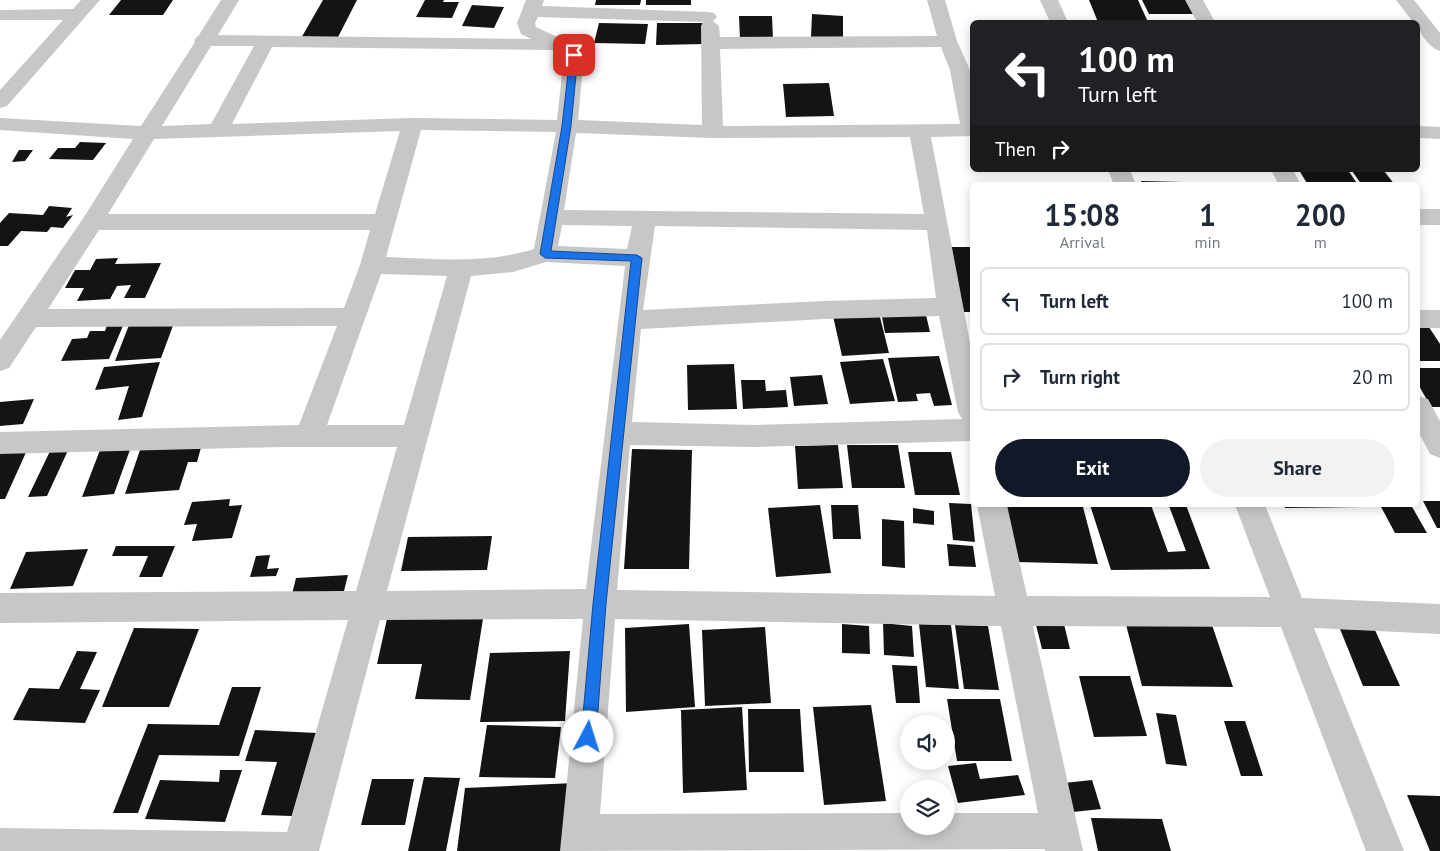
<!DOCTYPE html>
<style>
:root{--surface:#fff;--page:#f2f2f3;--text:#1f2937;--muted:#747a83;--line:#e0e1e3;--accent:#111827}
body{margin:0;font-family:"PT Sans",sans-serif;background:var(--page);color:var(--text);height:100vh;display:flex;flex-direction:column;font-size:19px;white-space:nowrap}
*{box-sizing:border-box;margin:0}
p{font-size:16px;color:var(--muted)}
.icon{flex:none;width:28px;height:28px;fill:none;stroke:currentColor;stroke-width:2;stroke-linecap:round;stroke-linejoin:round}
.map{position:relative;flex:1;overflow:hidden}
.drawer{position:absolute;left:970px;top:182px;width:450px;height:325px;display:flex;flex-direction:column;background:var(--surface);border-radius:8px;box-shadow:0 2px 12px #0003}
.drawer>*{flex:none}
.banner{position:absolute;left:970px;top:20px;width:450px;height:152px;border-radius:8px;box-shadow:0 2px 12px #0003;background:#202124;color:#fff;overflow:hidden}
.fabs{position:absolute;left:900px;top:715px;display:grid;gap:10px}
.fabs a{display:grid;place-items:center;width:55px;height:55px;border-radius:50%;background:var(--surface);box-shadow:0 2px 12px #0003;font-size:25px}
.pin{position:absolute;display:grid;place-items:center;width:42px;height:42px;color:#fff;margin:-21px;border-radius:10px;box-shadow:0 2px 8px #0006}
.me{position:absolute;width:55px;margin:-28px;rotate:5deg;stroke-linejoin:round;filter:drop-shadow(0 0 4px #0008)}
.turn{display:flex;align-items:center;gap:18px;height:105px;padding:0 25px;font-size:22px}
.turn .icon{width:65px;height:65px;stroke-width:2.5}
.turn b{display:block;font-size:35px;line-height:42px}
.then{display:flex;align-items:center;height:48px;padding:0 25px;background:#0003;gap:10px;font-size:19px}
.eta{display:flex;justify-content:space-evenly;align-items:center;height:85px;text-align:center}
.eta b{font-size:30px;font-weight:800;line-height:35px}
.button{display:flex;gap:10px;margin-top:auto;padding:10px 25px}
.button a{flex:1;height:58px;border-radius:30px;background:var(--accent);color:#fff;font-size:20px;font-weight:800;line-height:58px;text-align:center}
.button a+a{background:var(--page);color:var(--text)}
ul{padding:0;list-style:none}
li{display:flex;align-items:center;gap:15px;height:68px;margin:0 10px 8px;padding:0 15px;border:2px solid var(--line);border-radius:8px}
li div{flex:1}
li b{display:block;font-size:19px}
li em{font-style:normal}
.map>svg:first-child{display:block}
.building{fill:#141414}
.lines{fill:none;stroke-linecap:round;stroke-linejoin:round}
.street{fill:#c7c7c7;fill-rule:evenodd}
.route{fill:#1a73e8;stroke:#114b97}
</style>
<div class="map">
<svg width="1440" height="851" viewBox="0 0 1440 851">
<rect width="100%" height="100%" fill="#fff"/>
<g class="building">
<polygon points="121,0 173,0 163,15 109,15"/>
<polygon points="323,0 357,0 336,41 300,40"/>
<polygon points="425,0 444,0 443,2 459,2 452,18 416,17"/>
<polygon points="596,0 641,0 640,5 595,5"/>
<rect x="646" y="0" width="45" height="5"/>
<polygon points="1089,0 1138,0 1148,22 1098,22"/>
<polygon points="1142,0 1190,0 1198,14 1149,14"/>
<polygon points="472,5 504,7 494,28 462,26"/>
<polygon points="812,14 843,16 843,38 811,37"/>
<polygon points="739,16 772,16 773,40 740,40"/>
<polygon points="599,23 648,24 645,44 594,43"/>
<polygon points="657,23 705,23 706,44 656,45"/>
<polygon points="829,83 834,116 786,117 783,84"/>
<polygon points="80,142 106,143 93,160 49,159 58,148 75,148"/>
<polygon points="19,150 33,150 25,161 12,162"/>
<polygon points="1299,170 1348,170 1358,185 1308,185"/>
<polygon points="1352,171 1384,171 1395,185 1362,185"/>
<polygon points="1141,181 1182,182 1184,185 1143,185"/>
<polygon points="49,206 72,208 66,217 73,215 63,228 51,227 47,232 21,231 8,246 0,246 0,223 9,213 43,215"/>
<polygon points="948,247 972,247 972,312 962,312"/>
<polygon points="118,258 115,264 161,263 145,298 124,298 131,285 117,286 110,299 77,301 84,288 65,288 75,270 90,270 96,259"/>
<polygon points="879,313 889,353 842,356 833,316"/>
<polygon points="926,315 930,332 885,333 882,317"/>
<polygon points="125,321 109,359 61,361 72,339 87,338 90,331 105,331 108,322"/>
<polygon points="1418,321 1425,321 1440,344 1440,361 1418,361"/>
<polygon points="174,323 161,358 115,361 129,325"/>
<polygon points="939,356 952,405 934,406 930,393 916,394 918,401 898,402 888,358"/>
<polygon points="883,359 895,401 850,404 840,362"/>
<polygon points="160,362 142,417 118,420 129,386 95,390 104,367"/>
<polygon points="734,364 737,409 688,410 687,365"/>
<polygon points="1418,368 1440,368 1440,407 1431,407 1418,384"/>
<polygon points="822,375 828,404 794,406 790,377"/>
<polygon points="741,380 765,380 766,391 786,390 788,407 743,409"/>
<polygon points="34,399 23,424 0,426 0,402"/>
<polygon points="202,444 197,462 188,462 179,490 125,494 140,450"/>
<polygon points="838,445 843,488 798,489 795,446"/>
<polygon points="847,445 898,445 905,488 852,488"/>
<polygon points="70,446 47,496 28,497 52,447"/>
<polygon points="131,447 114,494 82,497 100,450"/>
<polygon points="28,448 5,499 0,499 0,450"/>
<polygon points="632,449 692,450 689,569 624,569"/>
<polygon points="908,452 951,452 960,495 915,495"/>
<polygon points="230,499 229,506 242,505 232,538 192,541 197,524 184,525 192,502"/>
<polygon points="1423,501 1440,501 1440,528 1437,528"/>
<polygon points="949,503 971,504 975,542 953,540"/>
<polygon points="820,505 831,573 776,577 768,508"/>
<polygon points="831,505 858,505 861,539 833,539"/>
<polygon points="1001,505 1083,507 1098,564 1012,562"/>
<polygon points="1090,505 1151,505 1168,552 1186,551 1169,506 1186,505 1210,569 1111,570"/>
<polygon points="1284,505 1362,505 1362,507 1285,508"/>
<polygon points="1380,505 1411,505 1427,533 1395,533"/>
<polygon points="913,508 934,511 934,525 913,523"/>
<polygon points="882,519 904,521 905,568 882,566"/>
<polygon points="492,536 487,570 401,571 408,537"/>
<polygon points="947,544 973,546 976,567 949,566"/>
<polygon points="116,546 175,546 162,577 139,577 148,556 112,556"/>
<polygon points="88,549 73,586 10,589 26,552"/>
<polygon points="270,555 267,569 279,568 276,576 250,577 256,556"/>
<polygon points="348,575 344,591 292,594 296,578"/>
<polygon points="1124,617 1210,619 1233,687 1142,686"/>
<polygon points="387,619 483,619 470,700 415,699 422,664 377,664"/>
<polygon points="883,623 912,626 914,657 884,655"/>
<polygon points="689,624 695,707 626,712 625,628"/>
<polygon points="842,624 869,626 870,654 842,653"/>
<polygon points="919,624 951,625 959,689 926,687"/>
<polygon points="1064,624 1070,649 1042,649 1036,625"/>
<polygon points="955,625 988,626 999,690 964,689"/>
<polygon points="765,627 771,703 705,706 702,630"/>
<polygon points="134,628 199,629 169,707 102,707"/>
<polygon points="1340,629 1375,630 1400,686 1363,686"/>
<polygon points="77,651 97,652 80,689 100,690 85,723 13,720 29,688 59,689"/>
<polygon points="570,651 565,721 480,722 490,653"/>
<polygon points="892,665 917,666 920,703 896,703"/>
<polygon points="1079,676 1130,676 1147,736 1094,737"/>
<polygon points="232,687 261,687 239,756 159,755 138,813 113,813 148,724 219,725"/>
<polygon points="947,699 1000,699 1012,761 957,761"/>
<polygon points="871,705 886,801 824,805 813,707"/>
<polygon points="742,707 747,790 683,793 681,710"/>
<polygon points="748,709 800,709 804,772 749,772"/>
<polygon points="1156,713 1176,715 1187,766 1166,764"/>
<polygon points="1224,721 1245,721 1263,776 1241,776"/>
<polygon points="487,725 561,727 555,778 479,777"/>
<polygon points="255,730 317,733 292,816 261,815 277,762 245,761"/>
<polygon points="976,763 980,779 1018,775 1025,795 958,803 948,766"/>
<polygon points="220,770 242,770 225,822 145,819 160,780 219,782"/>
<polygon points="424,777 460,778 446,851 408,851"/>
<polygon points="372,779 414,779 405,825 361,825"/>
<polygon points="1092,780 1101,809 1073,812 1064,783"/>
<polygon points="574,783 570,851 457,851 465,788"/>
<polygon points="1407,795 1440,796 1440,851 1430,851"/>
<polygon points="1091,818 1162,819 1171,851 1098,851"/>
</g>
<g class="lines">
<g class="street">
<polygon points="81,0 100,0 7,106 0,108 0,90 63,20 0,20 0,10 73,9"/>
<path d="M221 0H239L218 35 531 39 521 34 517 23 526 0H544L542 6 708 12 714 13 717 17 713 21 719 26 720 37 937 36 927 0H945L957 41 970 70 972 84V136L931 137 972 353V441L755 447 630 445 617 590 995 596 977 505H1007L1027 596 1270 597 1235 505H1265L1302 598 1440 604V634L1314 628 1404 851H1366L1281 627 1033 626 1083 851H1045V849L560 851 583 619 380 620 319 851H0V828L287 832 348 620 0 623V593L356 591 397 447H280L0 454V432L299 425 337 326 36 327 9 368 0 371V340L84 217 133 139 0 130V118L141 126 195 42 194 40 199 35ZM538 17 703 22 701 26 702 125 578 120 584 55 572 44 536 27 535 23ZM211 46H254L211 124 162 126ZM272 47 554 50 564 56 557 120 412 118 232 124ZM941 47 950 70 960 124 723 126 720 49ZM421 130 556 132 534 249C486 264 435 259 386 257ZM400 131 375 214H108L154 139ZM576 133 713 138 910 137 924 214 564 210ZM562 225 632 226 627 249 558 246ZM655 226 927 230 936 298 824 301 643 310ZM99 230H370L360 265 344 308 48 309ZM546 262 625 266 586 589 387 591 471 276 513 272ZM381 274 447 276 404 425H327ZM939 316 958 412 962 419 755 425 632 422 641 329 824 319ZM615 619 1001 626 1038 813H946V826H909V813L600 814Z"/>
<polygon points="1040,0 1058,0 1068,22 1050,22"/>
<polygon points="1185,0 1203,0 1215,22 1197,22"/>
<path d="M1396 0H1414L1440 33V51C1430 48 1418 33 1418 22H1413Z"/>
<polygon points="1418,126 1440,127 1440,139 1418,138"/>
<polygon points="1108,170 1130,170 1136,185 1114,185"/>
<polygon points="1271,170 1293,170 1301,185 1279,185"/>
<rect x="1418" y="209" width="22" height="16"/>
<rect x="1418" y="310" width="22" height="18"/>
<polygon points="1418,396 1428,399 1440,421 1440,458 1430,454 1418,431"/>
</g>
</g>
<polygon class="route" points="574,53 578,55 571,126 551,251 637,255 642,258 606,604 596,737 594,742 588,745 583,742 581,737 593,604 631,261 545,258 540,254 562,126 570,55"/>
</svg>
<div class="fabs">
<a><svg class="icon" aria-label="sound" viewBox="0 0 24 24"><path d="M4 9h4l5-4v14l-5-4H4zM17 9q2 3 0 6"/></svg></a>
<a><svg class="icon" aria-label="layers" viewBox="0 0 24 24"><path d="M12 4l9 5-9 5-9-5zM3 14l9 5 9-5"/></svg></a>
</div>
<div class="pin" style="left:574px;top:55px;background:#d93025"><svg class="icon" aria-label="arrive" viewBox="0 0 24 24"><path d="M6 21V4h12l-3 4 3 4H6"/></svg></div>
<svg class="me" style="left:588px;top:737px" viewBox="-20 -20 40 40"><circle r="19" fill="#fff"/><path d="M0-13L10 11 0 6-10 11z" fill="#1a73e8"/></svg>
<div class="banner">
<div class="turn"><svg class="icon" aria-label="left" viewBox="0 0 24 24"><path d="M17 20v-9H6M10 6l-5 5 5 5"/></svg><div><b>100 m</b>Turn left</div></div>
<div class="then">Then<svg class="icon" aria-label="right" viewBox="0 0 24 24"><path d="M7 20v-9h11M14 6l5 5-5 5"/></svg></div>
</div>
<section class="drawer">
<div class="eta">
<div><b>15:08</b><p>Arrival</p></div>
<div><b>1</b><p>min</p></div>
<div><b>200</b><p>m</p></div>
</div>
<ul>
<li><svg class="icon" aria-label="left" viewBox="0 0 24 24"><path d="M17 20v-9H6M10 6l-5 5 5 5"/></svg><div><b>Turn left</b></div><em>100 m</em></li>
<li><svg class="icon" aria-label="right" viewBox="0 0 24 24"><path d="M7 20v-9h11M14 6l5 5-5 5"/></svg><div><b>Turn right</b></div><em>20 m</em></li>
</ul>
<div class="button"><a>Exit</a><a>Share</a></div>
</section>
</div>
